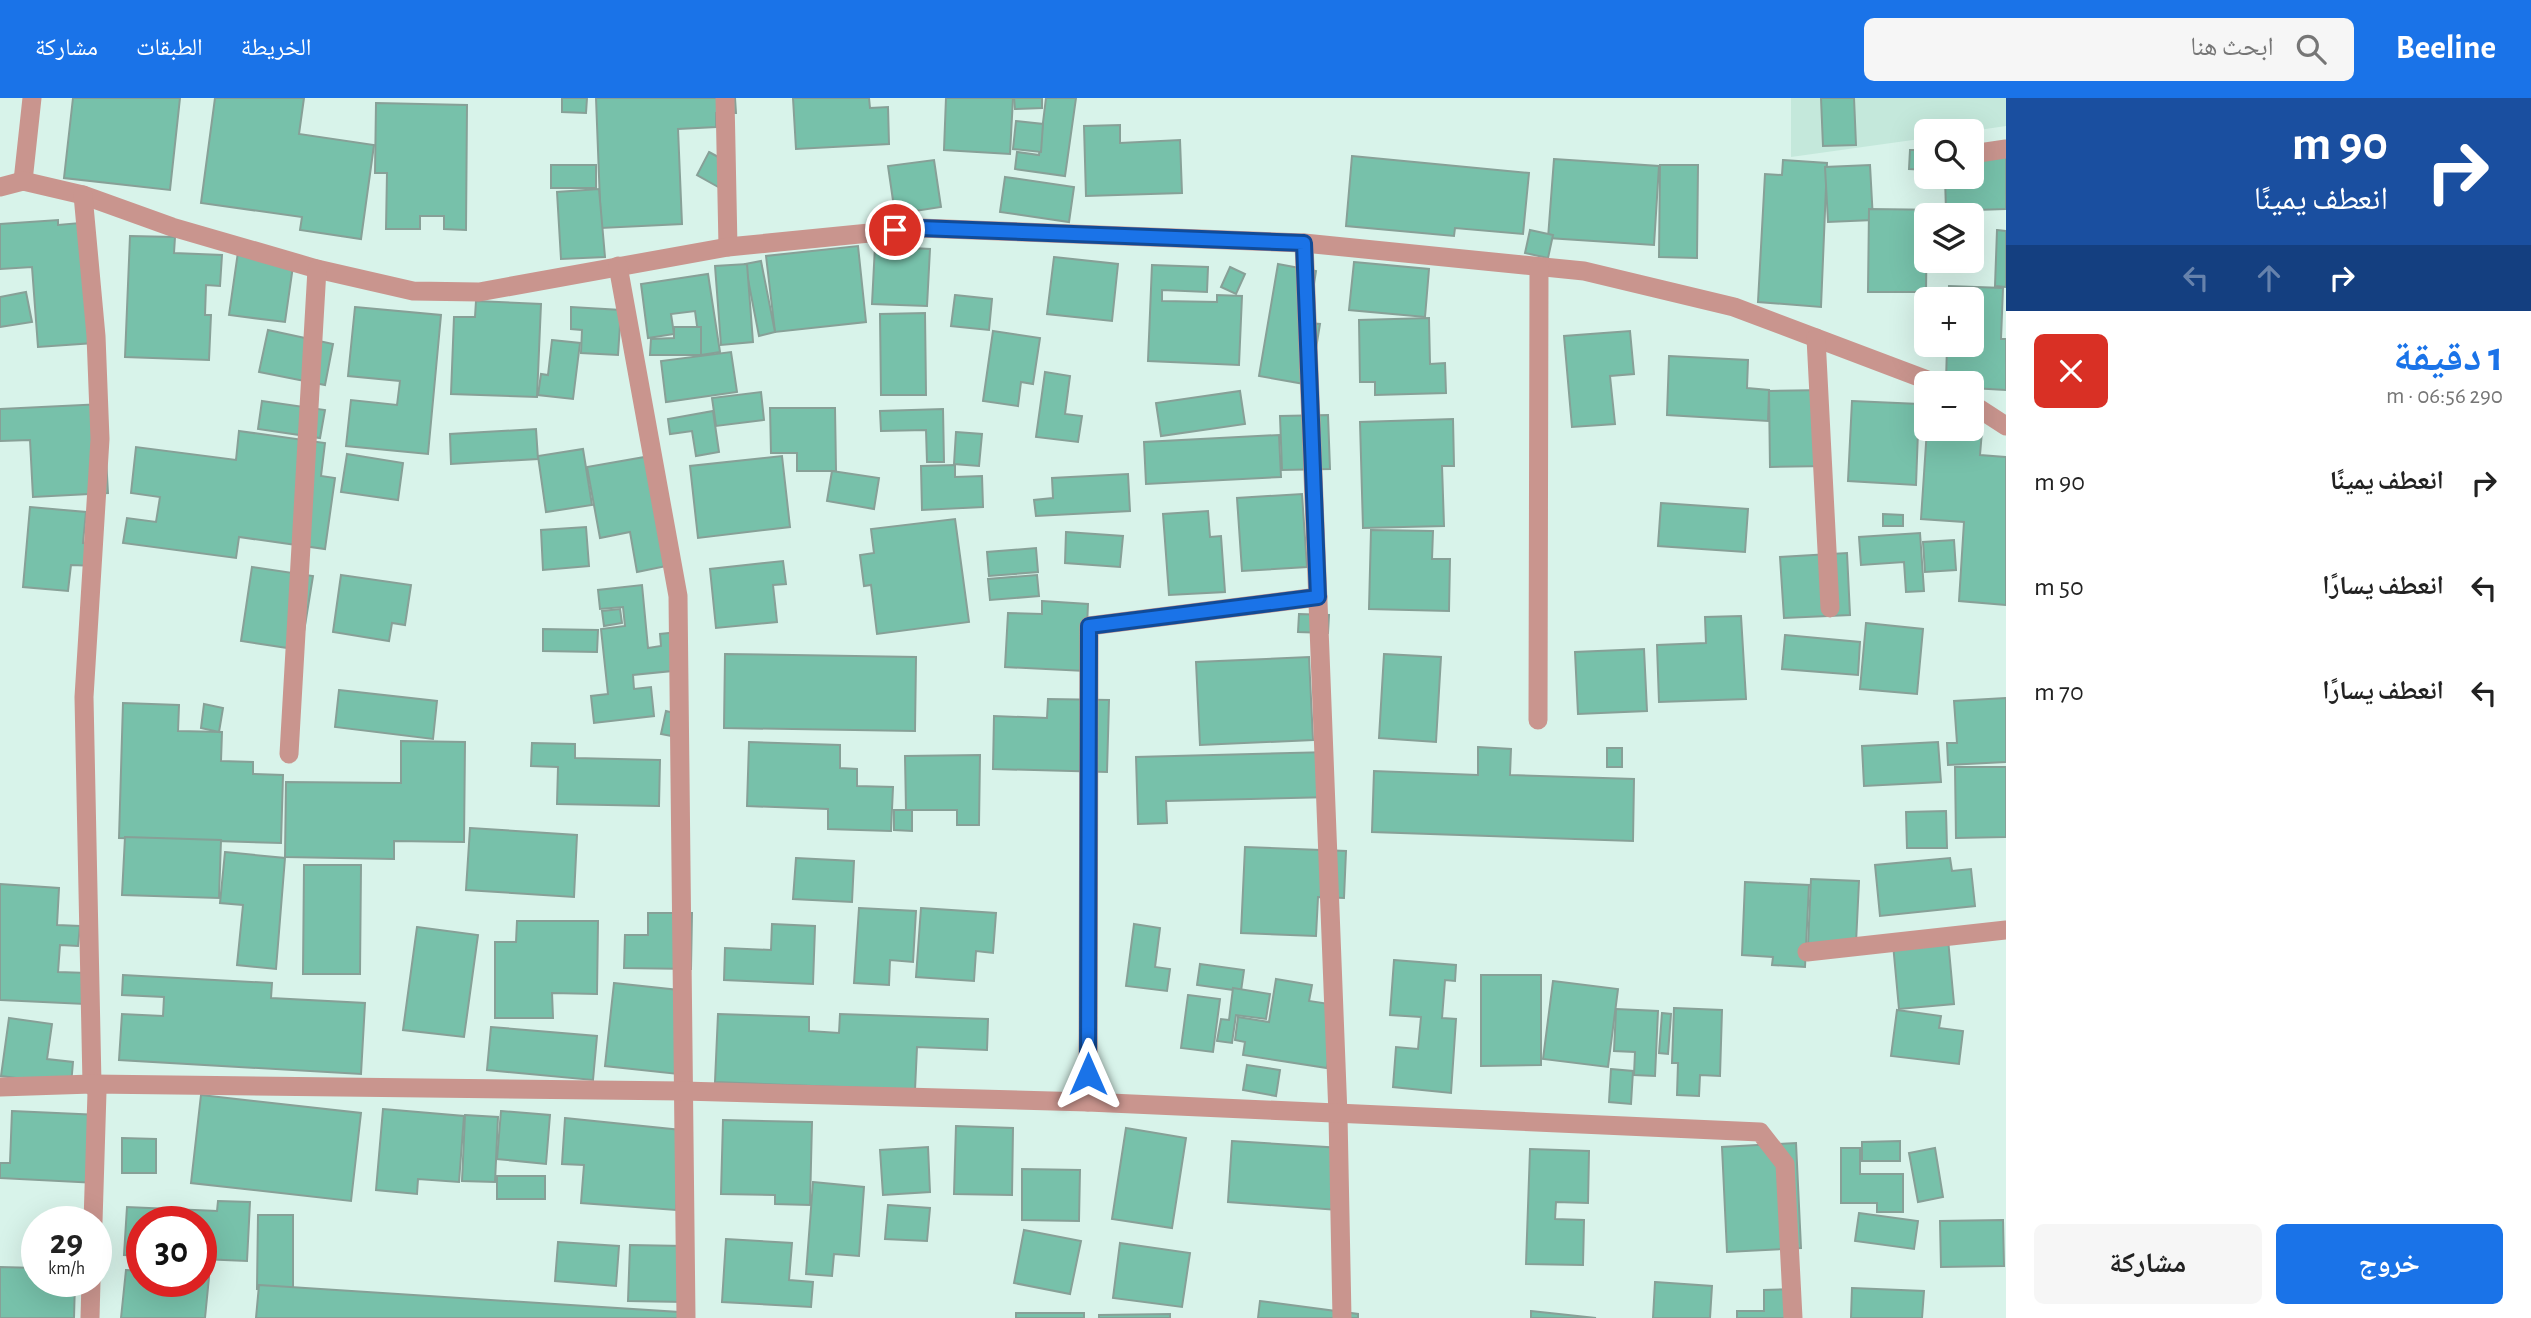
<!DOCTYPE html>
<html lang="ar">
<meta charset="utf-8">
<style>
:root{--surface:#fff;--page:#f6f6f6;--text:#222;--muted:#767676;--accent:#1a73e8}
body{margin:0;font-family:"Alegreya Sans","Noto Naskh Arabic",sans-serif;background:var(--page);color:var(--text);direction:rtl;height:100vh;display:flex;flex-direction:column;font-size:26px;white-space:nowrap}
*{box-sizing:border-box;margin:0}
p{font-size:23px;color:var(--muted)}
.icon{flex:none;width:38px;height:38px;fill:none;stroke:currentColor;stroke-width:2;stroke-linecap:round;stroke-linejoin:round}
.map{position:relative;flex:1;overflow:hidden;direction:ltr}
.details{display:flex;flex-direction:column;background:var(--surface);width:525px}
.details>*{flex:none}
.banner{background:#1a4fa0;color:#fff;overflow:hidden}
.fabs{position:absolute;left:1914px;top:21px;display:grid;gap:14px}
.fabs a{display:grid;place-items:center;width:70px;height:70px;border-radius:10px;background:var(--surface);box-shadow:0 7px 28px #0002;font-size:35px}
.speed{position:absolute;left:21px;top:1108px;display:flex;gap:14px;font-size:35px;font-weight:700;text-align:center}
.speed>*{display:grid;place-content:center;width:91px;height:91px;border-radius:50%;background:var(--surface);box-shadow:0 7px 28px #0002;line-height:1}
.speed small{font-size:18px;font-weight:400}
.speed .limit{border:10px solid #d22;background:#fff;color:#111}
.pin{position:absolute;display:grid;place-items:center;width:60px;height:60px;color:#fff;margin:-30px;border:4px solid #fff;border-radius:50%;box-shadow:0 2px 7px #0007}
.me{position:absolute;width:77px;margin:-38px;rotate:0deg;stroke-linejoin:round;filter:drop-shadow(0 0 5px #0008)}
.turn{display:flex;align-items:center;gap:24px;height:147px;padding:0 28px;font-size:32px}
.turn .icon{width:91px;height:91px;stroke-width:2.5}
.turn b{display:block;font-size:49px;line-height:60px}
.lanes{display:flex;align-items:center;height:66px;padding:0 28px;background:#0003;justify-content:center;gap:35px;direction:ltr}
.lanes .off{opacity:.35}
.round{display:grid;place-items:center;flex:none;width:74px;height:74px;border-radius:10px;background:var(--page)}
.overview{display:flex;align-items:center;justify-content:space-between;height:119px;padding:0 28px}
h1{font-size:42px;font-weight:700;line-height:52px;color:var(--accent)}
.primary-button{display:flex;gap:14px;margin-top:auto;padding:14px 28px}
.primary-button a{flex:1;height:80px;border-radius:10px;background:var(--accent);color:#fff;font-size:28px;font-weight:700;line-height:80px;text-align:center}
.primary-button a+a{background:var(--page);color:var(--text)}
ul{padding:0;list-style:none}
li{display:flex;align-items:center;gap:21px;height:105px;padding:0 28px}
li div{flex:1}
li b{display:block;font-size:26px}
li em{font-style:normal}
header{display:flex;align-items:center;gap:42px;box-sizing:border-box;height:98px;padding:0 35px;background:var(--accent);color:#fff}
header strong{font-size:33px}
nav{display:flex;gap:38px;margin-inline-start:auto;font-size:24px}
.search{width:490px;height:63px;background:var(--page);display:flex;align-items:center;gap:18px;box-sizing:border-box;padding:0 24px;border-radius:10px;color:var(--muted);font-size:26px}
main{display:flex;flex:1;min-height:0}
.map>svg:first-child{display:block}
.built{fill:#c4e8db}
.building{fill:#77c1aa;stroke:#87a097;stroke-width:2}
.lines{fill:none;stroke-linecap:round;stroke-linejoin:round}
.minor{stroke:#c9958e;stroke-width:19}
.route-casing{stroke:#114b97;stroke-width:18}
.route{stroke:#1a73e8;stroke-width:12}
</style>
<header>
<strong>Beeline</strong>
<div class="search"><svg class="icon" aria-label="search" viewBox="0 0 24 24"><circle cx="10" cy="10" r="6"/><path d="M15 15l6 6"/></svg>ابحث هنا</div>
<nav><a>الخريطة</a><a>الطبقات</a><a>مشاركة</a></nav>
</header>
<main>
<section class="details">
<div class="banner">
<div class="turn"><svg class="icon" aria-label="right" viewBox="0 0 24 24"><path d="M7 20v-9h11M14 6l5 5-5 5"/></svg><div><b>90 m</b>انعطف يمينًا</div></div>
<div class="lanes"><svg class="icon off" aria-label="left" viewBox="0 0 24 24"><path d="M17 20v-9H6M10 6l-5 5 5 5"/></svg><svg class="icon off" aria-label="ahead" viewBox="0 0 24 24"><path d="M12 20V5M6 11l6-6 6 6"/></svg><svg class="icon" aria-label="right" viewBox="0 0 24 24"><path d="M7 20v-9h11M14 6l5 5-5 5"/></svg></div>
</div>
<div class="overview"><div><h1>1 دقيقة</h1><p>290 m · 06:56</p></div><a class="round" style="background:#d93025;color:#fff"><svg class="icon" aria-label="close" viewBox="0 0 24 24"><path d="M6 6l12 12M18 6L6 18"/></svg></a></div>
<ul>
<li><svg class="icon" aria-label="right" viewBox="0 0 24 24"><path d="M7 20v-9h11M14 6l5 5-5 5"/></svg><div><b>انعطف يمينًا</b></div><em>90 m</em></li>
<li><svg class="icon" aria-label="left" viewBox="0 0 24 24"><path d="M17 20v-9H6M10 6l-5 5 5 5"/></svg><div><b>انعطف يسارًا</b></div><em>50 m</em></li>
<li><svg class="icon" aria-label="left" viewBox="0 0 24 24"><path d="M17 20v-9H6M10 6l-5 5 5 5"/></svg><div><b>انعطف يسارًا</b></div><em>70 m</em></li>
</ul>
<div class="primary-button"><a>خروج</a><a>مشاركة</a></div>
</section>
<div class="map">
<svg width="2006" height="1220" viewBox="0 0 2006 1220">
<rect width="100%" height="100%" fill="#d8f3ea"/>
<polygon class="built" points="1791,0 2006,0 2006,28 1972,33 1927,33 1927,40 1791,59"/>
<g class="building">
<polygon points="73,0 180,0 170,92 64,80"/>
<polygon points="215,0 304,0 299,36 374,47 361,141 300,132 302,119 201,105"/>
<polygon points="562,0 587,0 586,15 562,14"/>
<polygon points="596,0 735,0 736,15 716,15 716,29 678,31 682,126 601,130"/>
<polygon points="793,0 869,0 870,10 888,9 889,46 796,51"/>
<polygon points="946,0 1013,0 1010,56 944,52"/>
<polygon points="1014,0 1042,0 1042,10 1015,11"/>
<polygon points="1046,0 1076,0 1065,78 1015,71 1017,54 1039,57"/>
<polygon points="1821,0 1854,0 1856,47 1823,48"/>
<polygon points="376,5 467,7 466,132 444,131 444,118 420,118 420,131 386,131 387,75 375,75"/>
<polygon points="1016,23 1043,26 1041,54 1013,51"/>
<polygon points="1120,27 1120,45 1180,42 1182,95 1086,98 1084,28"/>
<polygon points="2006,50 2006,111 1946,113 1945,79 1972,79 1972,51"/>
<polygon points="1910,52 1927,52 1927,72 1909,71"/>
<polygon points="709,54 733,67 720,90 697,77"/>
<polygon points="1352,58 1529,75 1523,136 1455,130 1454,138 1346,128"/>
<polygon points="1554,61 1659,68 1654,147 1548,140"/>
<polygon points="934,62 941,109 895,116 888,68"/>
<polygon points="1783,62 1827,65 1821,209 1758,204 1765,76 1782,77"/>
<rect x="551" y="67" width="45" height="23"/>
<polygon points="1660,67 1698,67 1697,160 1659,159"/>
<polygon points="1870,67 1873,122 1828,124 1825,69"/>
<polygon points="1005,79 1074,89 1069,124 1000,114"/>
<polygon points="599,91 605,159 561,161 557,94"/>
<polygon points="1869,111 1947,112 1947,117 1927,117 1926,194 1868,194"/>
<polygon points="58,122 58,127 80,125 94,245 38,249 32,169 0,171 0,126"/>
<polygon points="1530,132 1553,137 1548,160 1525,155"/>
<polygon points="1997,132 2006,133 2006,189 1995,188"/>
<polygon points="130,138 175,139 174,155 222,157 220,188 206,187 205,217 211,217 209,262 125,259"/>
<polygon points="858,148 866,224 775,234 766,158"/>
<polygon points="875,148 930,151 927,208 872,206"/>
<polygon points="238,154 294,161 285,224 229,217"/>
<polygon points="1054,159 1118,166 1112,223 1047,216"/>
<polygon points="761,163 775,234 759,238 745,166"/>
<polygon points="1354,164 1429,171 1425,219 1349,212"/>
<polygon points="747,166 753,244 721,247 715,168"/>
<polygon points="1278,166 1316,173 1308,225 1320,226 1310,287 1259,278"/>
<polygon points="1152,167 1208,169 1207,194 1162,192 1162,203 1217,204 1217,197 1242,198 1239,267 1148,263"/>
<polygon points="1230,169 1245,176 1236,196 1221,189"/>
<polygon points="708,176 720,254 701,257 695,213 671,216 674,236 648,240 641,186"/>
<polygon points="1949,188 2003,190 2001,241 2006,241 2006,292 1972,290 1972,285 1946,285 1947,247 1972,247 1972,201 1949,201"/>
<polygon points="26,194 32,224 0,229 0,199"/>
<polygon points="955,197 992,201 989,232 951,228"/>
<polygon points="476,203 541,206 537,299 451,296 454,219 475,219"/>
<polygon points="355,209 441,217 428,356 346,348 351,302 397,307 400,283 348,278"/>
<polygon points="571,209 621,212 618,257 581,255 582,232 571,231"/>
<polygon points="925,215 926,297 881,297 880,216"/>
<polygon points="1429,220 1430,266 1445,265 1446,295 1375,297 1375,284 1360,284 1359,222"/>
<polygon points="674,229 701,229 701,257 650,257 651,241 674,240"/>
<polygon points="268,232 333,246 325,287 259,274"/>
<polygon points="993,233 1040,240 1033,286 1021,284 1018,308 983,303"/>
<polygon points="1630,233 1634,276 1610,278 1615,326 1572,329 1564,238"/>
<polygon points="552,242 580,245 573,301 538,297 541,276 548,277"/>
<polygon points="731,254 737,294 666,304 661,263"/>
<polygon points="1669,258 1748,262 1747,290 1769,292 1768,323 1667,317"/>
<polygon points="1045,274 1070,278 1065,316 1082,318 1078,344 1036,339"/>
<polygon points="1826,292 1827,368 1770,369 1769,293"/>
<polygon points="1240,293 1245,326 1161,338 1156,305"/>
<polygon points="761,294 764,322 716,328 712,300"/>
<polygon points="262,303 325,312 320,340 258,331"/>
<polygon points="1852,303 1919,306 1916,387 1848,383"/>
<polygon points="103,306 108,395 33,399 30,342 0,343 0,311"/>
<polygon points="770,310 835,310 836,373 797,373 797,355 771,355"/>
<polygon points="943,311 944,364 927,364 926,332 881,333 880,313"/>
<polygon points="713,313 719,354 696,358 692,333 670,336 668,321"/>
<polygon points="1328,317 1330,371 1282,372 1280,318"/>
<polygon points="1453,321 1454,368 1442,368 1444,428 1363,430 1360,324"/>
<polygon points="536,331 538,361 451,366 450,336"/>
<polygon points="1927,331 1982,333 1980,357 2006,359 2006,507 1959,503 1964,424 1921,421"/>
<polygon points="239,333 325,345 321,378 335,380 325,451 239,439 236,460 123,445 127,420 156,424 160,399 131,395 136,349 236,362"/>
<polygon points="956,334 982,336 979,368 954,366"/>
<polygon points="1279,337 1281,379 1146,386 1144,344"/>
<polygon points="583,351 592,407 546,414 538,358"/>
<polygon points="347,356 403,365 398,402 341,394"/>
<polygon points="656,357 676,466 637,474 630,434 600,440 587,369"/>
<polygon points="782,358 790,429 698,440 690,368"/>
<polygon points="955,367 955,379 982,378 983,409 922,412 921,368"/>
<polygon points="832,373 879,380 874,411 827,403"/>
<polygon points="1128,376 1130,413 1036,418 1034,402 1053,400 1052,380"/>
<polygon points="1302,396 1307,469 1242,473 1237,400"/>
<polygon points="1661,405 1748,411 1745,454 1658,448"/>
<polygon points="30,409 86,414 83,445 99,446 97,468 71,467 68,493 23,489"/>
<polygon points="1208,413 1210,439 1221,438 1225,494 1169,497 1163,416"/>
<polygon points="1883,416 1903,417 1903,428 1883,428"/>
<polygon points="955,421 969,524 877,536 871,487 864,488 860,457 874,455 871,431"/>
<polygon points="586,429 589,468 543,472 541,432"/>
<polygon points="1371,432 1433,433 1432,461 1450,461 1449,513 1369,511"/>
<polygon points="1066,434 1123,438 1120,469 1065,465"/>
<polygon points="1920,435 1924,493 1906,494 1904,464 1861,467 1859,439"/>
<polygon points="1954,442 1956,472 1925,474 1923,444"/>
<polygon points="1036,450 1038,474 989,478 987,454"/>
<polygon points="1847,455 1850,517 1784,520 1780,459"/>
<polygon points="783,463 786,486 773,487 777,524 716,530 710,471"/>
<polygon points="252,469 313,478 301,552 241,543"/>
<polygon points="341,477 411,487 405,527 392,525 389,543 333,534"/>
<polygon points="1037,477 1039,498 990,502 988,481"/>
<polygon points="642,487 648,550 661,548 660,536 678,534 682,572 633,577 634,591 651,589 654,618 594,625 591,598 608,596 601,531 625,528 623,509 600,511 598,492"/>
<polygon points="1042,503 1088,506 1085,573 1005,569 1008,515 1042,516"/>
<polygon points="620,511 622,525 604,528 602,513"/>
<polygon points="1299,516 1329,517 1328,535 1298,534"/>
<polygon points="1741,518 1746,601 1659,604 1657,547 1706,545 1705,519"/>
<polygon points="1866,525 1923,531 1917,596 1860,591"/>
<polygon points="543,531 598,532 597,554 543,553"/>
<polygon points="1785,537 1860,544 1858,577 1782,571"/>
<polygon points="1644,551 1647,613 1578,616 1575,554"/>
<polygon points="725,556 916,559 915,633 724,630"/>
<polygon points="1384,556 1441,559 1436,644 1379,640"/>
<polygon points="1309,559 1313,642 1200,647 1196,564"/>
<polygon points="339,592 437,603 433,641 335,629"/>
<polygon points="2006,600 2006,664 1948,667 1947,645 1957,645 1954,603"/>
<polygon points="1048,601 1109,602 1107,674 993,671 994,618 1047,620"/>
<polygon points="123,605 179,607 178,633 222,634 221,663 253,664 253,676 283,677 281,745 119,740"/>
<polygon points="204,606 223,610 219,634 201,630"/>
<polygon points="666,613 682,617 677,639 661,636"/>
<polygon points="401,643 465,644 464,744 394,743 394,761 285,759 286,684 401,685"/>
<polygon points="749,644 840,647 840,670 857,671 857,688 893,689 891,733 828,731 828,711 747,708"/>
<polygon points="1938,644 1941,684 1864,688 1862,648"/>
<polygon points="532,645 575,646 575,660 660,662 659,708 557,706 558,669 531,668"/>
<polygon points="1478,649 1511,651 1510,677 1634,681 1633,743 1372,734 1374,673 1478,677"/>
<rect x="1607" y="650" width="15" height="19"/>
<polygon points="1331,654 1332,699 1166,703 1167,725 1138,726 1136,659"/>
<polygon points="980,657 979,727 957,727 957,712 906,712 905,658"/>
<polygon points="1955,669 2006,669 2006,739 1956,740"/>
<polygon points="894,712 912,712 912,733 894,732"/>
<polygon points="1946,713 1947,750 1907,750 1906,714"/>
<polygon points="470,730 577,737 574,799 466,792"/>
<polygon points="125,739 221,742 219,800 122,797"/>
<polygon points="1245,749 1346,753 1344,800 1318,799 1316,838 1241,835"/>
<polygon points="225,754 285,760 276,871 237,867 243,807 220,805"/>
<polygon points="796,760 854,763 852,804 793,801"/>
<polygon points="1950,760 1952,773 1971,771 1975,808 1880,818 1875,767"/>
<polygon points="304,767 361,767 360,876 303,876"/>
<polygon points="1811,781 1859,783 1856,845 1808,847"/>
<polygon points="1745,784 1809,787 1805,869 1772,867 1773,859 1742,857"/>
<polygon points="0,786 59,790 57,827 80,828 78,848 60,847 58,874 87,875 85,906 0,902"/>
<polygon points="859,810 916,813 913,864 890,862 889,887 854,885"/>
<polygon points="921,810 996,815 993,855 976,853 974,883 916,879"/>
<polygon points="648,815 692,815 691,871 624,870 625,837 648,837"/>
<polygon points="517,823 598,823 597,896 552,895 553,920 495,920 495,844 516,844"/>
<polygon points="772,826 815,828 813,886 724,882 725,850 771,852"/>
<polygon points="1134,826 1160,830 1155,869 1170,871 1167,893 1126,888"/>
<polygon points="417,829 478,837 464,939 403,932"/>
<polygon points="1948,841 1954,906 1899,911 1893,846"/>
<polygon points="1394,862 1456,867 1455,883 1445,882 1442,920 1456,921 1451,995 1393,989 1396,949 1418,951 1421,919 1390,917"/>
<polygon points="1200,866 1244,872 1241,893 1197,887"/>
<polygon points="123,877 272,885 271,900 365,905 361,976 119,962 122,916 163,918 164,899 122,897"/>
<polygon points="1481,877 1541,877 1541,967 1481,968"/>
<polygon points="1276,881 1312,887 1309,903 1336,907 1327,970 1243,957 1245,944 1235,942 1238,919 1269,924"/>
<polygon points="1553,883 1618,891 1608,969 1543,961"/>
<polygon points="614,885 688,893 678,976 605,968"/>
<polygon points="1233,890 1270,896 1266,921 1236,917 1232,945 1217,943 1221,921 1229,922"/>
<polygon points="1188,897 1220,901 1213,954 1181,950"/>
<polygon points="1674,910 1722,912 1720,978 1700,977 1699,998 1677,997 1678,965 1672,965"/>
<polygon points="1616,911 1658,913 1655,978 1634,977 1635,954 1614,953"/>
<polygon points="1897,912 1941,918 1939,930 1963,933 1959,966 1891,958"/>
<polygon points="1662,915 1671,916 1668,956 1659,955"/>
<polygon points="718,916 809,919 809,933 839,935 840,916 988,921 987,952 917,949 915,992 715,984"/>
<polygon points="9,920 52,926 47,961 73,964 71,987 1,978"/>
<polygon points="491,929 597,938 593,982 487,972"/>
<polygon points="1247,967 1280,972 1276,998 1243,992"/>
<polygon points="1611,971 1633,973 1631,1006 1609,1004"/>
<polygon points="201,997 361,1015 351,1103 191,1085"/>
<polygon points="383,1011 464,1018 459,1084 418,1081 417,1096 376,1092"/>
<polygon points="12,1013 100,1017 97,1085 0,1080 0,1065 10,1065"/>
<polygon points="501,1013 550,1017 546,1066 497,1061"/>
<polygon points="465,1017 498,1019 495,1084 462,1083"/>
<polygon points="565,1020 681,1032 676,1112 581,1105 584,1067 562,1066"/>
<polygon points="723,1022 812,1024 810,1107 775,1106 775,1097 721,1096"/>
<polygon points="956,1028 1013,1030 1012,1097 954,1096"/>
<polygon points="1126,1030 1186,1040 1172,1130 1112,1121"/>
<polygon points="122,1040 156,1041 156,1075 122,1075"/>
<polygon points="1232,1043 1342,1050 1338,1112 1228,1104"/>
<polygon points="1900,1043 1900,1063 1862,1063 1862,1044"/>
<polygon points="1796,1045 1801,1150 1727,1154 1722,1049"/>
<polygon points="928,1049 930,1094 883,1097 880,1052"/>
<polygon points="1841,1050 1860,1050 1860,1076 1903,1076 1903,1114 1877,1114 1877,1105 1841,1105"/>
<polygon points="1935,1050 1943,1099 1918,1104 1909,1055"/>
<polygon points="1530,1051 1589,1053 1588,1105 1556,1104 1555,1121 1584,1122 1583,1167 1526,1166"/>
<polygon points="1022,1071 1080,1072 1079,1123 1022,1122"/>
<rect x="497" y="1078" width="48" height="23"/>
<polygon points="813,1084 864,1089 859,1158 834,1156 832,1178 806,1176"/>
<polygon points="218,1103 250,1104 247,1163 201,1161 201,1124 142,1124 142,1158 124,1157 127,1109 217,1113"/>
<polygon points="888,1107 930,1110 927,1143 885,1141"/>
<polygon points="1859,1115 1918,1123 1914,1151 1855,1143"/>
<polygon points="258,1117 293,1117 293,1192 257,1191"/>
<polygon points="2003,1122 2004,1168 1941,1169 1940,1123"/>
<polygon points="1024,1132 1081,1143 1070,1196 1014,1185"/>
<polygon points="726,1141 792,1145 789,1182 813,1184 811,1209 722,1204"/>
<polygon points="558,1144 619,1148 616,1188 555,1183"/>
<polygon points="1120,1145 1190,1155 1182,1209 1113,1200"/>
<polygon points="630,1147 685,1148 684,1204 628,1203"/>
<polygon points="0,1169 37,1170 37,1183 75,1183 74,1220 0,1220"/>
<polygon points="126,1172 142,1173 142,1183 201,1183 201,1178 209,1179 205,1220 121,1220"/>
<polygon points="1655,1184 1712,1188 1710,1220 1653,1220"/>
<polygon points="259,1187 679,1214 678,1220 256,1220"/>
<polygon points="1852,1190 1924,1193 1922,1220 1851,1220"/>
<polygon points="1797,1191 1798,1220 1737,1220 1737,1213 1764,1213 1764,1192"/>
<polygon points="1260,1203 1358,1216 1358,1220 1258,1220"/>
<polygon points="1531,1213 1596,1220 1531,1220"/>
<rect x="1016" y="1215" width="68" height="5"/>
<polygon points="1170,1216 1170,1220 1099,1220 1099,1217"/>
</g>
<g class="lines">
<g class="minor">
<polyline points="725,0 728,149"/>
<polyline points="1972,56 2006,51"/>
<polyline points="23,83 32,0"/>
<polyline points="0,89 23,83 83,97 172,129 317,171 413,193 479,194 728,149 920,130 1304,145 1584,173 1734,209 1935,285"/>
<polyline points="83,97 96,238 100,341 84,599 92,986 97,994 93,1124"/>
<polyline points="1304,145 1338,1017 1342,1220"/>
<polyline points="618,168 678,498 686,1220"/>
<polyline points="1816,240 1830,510"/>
<polyline points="1972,306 2006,328"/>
<polyline points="1538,622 1539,170"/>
<polyline points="289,656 317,171"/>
<polyline points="1807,854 2006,832"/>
<polyline points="0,989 92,986 683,993 1088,1004 1760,1034 1785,1066 1793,1220"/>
<polyline points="1088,1004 1089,528 1318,499"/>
<polyline points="90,1220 91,1183"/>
</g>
</g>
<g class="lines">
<defs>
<polyline id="route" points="895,132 920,130 1304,145 1318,499 1089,528 1088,976"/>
</defs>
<use href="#route" class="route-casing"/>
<use href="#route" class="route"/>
</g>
</svg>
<div class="fabs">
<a><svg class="icon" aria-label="search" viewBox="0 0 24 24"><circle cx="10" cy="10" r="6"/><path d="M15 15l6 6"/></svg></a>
<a><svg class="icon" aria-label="layers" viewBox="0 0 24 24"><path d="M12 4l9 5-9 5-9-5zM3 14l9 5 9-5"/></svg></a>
<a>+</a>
<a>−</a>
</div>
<div class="speed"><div>29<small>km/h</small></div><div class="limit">30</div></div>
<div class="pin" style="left:895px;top:132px;background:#d93025"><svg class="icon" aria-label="arrive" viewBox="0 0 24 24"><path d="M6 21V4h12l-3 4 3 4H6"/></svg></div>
<svg class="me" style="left:1088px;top:976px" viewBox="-20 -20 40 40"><path d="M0-17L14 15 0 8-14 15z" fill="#1a73e8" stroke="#fff" stroke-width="4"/></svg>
</div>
</main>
